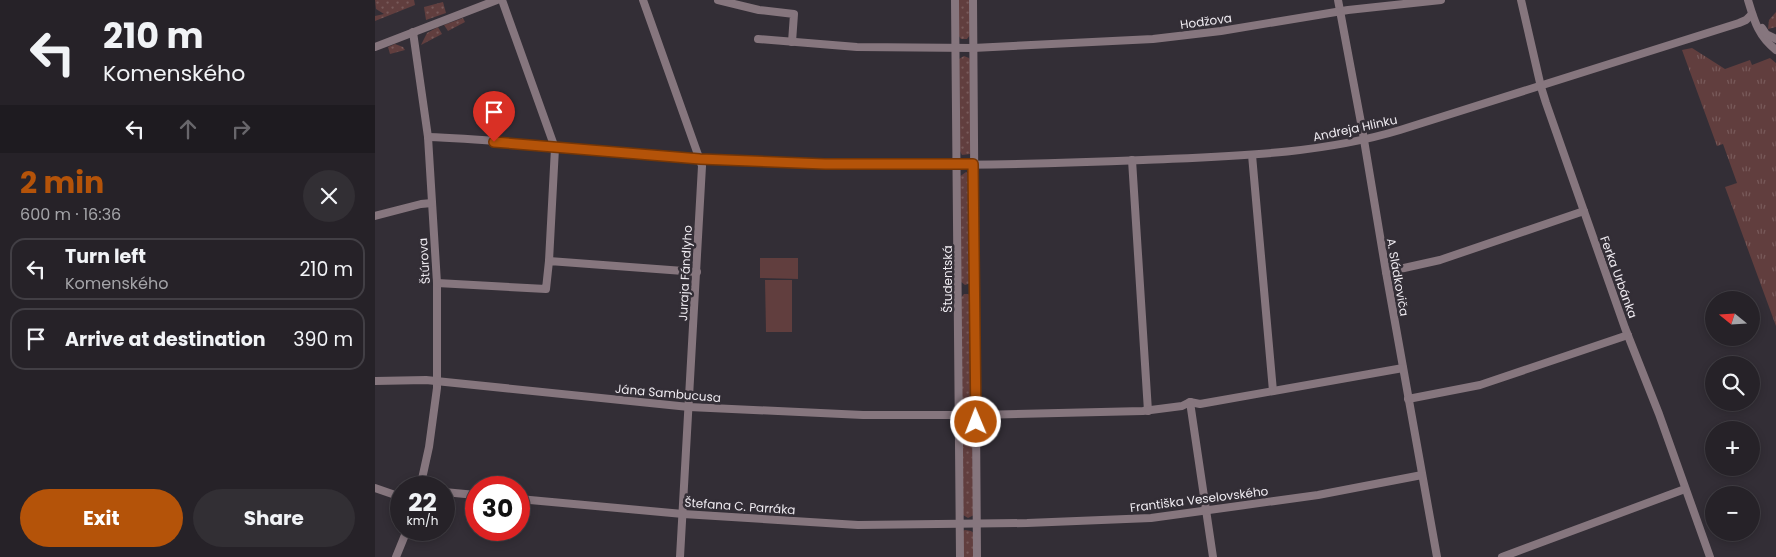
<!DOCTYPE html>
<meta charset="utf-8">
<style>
:root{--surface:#262228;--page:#322f34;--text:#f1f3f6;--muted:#a4a4a8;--line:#423f45;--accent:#b45309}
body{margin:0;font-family:Poppins,sans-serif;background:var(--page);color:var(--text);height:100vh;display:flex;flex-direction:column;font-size:19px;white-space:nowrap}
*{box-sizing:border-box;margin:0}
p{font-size:16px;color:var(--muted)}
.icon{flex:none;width:28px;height:28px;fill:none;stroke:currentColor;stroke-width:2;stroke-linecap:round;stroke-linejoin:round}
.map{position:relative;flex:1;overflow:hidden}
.panel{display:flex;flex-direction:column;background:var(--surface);width:375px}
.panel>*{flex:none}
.guide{background:#262228;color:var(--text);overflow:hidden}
.needle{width:32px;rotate:288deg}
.fabs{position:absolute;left:1330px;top:291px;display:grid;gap:10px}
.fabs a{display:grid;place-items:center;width:55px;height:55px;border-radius:50%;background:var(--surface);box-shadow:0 2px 8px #0003,0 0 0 1px var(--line);font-size:25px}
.speed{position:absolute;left:15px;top:476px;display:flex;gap:10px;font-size:25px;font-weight:700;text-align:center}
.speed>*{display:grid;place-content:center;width:65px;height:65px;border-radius:50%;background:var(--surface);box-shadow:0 2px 8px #0003,0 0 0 1px var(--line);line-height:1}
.speed small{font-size:12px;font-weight:400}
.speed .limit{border:8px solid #d22;background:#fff;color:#111}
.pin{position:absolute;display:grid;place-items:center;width:42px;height:42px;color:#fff;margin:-51px -21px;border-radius:50% 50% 50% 0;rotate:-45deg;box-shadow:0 0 5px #0007}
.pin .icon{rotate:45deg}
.me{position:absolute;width:55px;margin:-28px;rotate:359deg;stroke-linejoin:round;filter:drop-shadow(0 0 4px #0008)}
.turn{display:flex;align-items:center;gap:18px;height:105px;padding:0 20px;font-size:22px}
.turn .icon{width:65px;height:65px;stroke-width:2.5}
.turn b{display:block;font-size:35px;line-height:42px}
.lanes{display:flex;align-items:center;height:48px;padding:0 20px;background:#0003;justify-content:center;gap:25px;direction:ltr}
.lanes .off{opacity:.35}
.round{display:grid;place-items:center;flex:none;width:52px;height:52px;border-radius:26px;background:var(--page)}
.headline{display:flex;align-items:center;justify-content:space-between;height:85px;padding:0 20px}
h1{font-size:30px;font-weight:700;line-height:38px;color:var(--accent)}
.primary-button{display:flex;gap:10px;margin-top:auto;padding:10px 20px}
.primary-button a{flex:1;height:58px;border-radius:30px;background:var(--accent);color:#fff;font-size:20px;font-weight:700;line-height:58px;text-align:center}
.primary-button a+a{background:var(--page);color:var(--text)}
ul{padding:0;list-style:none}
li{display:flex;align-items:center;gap:15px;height:62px;margin:0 10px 8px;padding:0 10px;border:2px solid var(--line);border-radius:15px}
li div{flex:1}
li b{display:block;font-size:19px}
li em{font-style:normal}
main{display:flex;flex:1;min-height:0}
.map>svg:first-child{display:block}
.grass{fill:url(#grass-dots)}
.park{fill:url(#park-tufts)}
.garden{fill:#613e3e}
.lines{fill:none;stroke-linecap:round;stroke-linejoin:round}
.minor{stroke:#86767e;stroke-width:8}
.route-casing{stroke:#753606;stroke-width:12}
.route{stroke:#b45309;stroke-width:9}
.labels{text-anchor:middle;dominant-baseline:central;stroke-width:5;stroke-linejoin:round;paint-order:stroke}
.street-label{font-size:12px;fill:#efebf1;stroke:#332e36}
</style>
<main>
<section class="panel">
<div class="guide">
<div class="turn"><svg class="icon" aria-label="left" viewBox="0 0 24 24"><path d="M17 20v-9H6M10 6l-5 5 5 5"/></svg><div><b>210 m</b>Komenského</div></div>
<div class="lanes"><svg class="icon" aria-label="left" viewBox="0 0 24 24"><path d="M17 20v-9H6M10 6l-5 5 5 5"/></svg><svg class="icon off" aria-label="ahead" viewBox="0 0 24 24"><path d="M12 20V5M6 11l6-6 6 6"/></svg><svg class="icon off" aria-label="right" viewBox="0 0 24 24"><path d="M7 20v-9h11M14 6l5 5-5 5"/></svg></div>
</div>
<div class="headline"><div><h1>2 min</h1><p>600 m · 16:36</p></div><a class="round"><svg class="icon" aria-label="close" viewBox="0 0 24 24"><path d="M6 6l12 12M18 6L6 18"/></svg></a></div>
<ul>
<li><svg class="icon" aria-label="left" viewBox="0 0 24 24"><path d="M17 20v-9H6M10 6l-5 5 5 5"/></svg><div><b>Turn left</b><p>Komenského</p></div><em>210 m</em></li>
<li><svg class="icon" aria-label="arrive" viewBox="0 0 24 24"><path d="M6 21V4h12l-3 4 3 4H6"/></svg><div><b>Arrive at destination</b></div><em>390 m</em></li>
</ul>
<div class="primary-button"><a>Exit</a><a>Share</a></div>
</section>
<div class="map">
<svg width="1401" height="557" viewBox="0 0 1401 557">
<defs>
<pattern id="grass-dots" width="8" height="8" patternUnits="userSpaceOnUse" patternTransform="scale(1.25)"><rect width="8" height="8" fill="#613e3e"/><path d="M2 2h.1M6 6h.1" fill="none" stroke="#785a5a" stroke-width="1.8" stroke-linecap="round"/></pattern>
<pattern id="park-tufts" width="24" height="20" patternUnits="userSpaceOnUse" patternTransform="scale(1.25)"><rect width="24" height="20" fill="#613e3e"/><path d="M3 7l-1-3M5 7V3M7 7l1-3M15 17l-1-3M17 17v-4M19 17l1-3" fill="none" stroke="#785a5a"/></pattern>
</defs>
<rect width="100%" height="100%" fill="#332e36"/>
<g class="grass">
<polygon points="0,0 39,0 40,5 0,21 0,16 9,14 1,9"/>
<polygon points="583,0 595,0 595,35 592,39 586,39 583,35"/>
<polygon points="68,2 71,13 51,20 49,7"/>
<polygon points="1401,12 1401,27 1393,29 1394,20"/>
<polygon points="88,18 90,22 73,31 69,25"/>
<polygon points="63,27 67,34 46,45 52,33"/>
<polygon points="20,44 28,47 30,50 15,54 13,47"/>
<polygon points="589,56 594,58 595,60 596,151 595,154 587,155 585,151 584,59"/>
<polygon points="591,172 596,176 597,280 596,283 590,285 585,281 584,177"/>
<polygon points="589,294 593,294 597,297 598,404 592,408 587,405 585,299"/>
<polygon points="591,423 597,426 599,515 593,518 588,515 587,426"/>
<polygon points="590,530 596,531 600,534 600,557 587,557 588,531"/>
</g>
<polygon class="park" points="1317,48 1350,69 1375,60 1377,65 1395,58 1401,63 1401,326 1350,187 1362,183 1348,144 1342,146 1307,50"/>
<g class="garden">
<polygon points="385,258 423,258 423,279 385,278"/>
<polygon points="390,280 417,280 417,332 391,332"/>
</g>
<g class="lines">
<g class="minor">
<polyline points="127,0 180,148 174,261"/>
<polyline points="268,0 327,166 305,557"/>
<polyline points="343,0 384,10 419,14 417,42"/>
<polyline points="580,0 585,557"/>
<polyline points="598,0 602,557"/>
<polyline points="963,0 987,128 1011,272 1062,557"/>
<polyline points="1146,0 1166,87 1171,103 1250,328 1284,414 1335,557"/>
<path d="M1373 0C1379 20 1383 36 1401 50"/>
<polyline points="1387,28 1391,34 1401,39"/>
<polyline points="38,32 53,137 62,283 62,388 54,447 45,488"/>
<polyline points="383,39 482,47 598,48 778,39 846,31 973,10 1066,0"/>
<polyline points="0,47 122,0"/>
<path d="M53 137C144 140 235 154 327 159 473 168 621 166 768 160 854 156 942 155 1025 130L1364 23 1371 20 1377 14"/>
<polyline points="877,155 898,391"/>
<polyline points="757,160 773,411"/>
<polyline points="0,216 46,204 57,203"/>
<polyline points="1011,272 1065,260 1209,211"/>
<polyline points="62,283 171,289 174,261 322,272"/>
<polyline points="0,381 51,380 314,407 488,415 604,415 768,411 807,406 815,402 825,404 1028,368"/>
<polyline points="1033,399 1105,385 1253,335"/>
<polyline points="815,402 838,557"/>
<polyline points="0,488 26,497"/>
<polyline points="69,492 101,495"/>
<polyline points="144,499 308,514 483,525 652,523 776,518 943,495 1047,475"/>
<polyline points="21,557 32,530"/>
<polyline points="1127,557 1310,489"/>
</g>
</g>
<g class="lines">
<defs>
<polyline id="route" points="119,142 325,159 450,164 598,164 601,422"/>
</defs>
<use href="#route" class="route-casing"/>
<use href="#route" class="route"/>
</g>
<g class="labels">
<g class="street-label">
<text transform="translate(831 21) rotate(-8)">Hodžova</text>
<text transform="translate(980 128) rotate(-12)">Andreja Hlinku</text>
<text transform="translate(49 261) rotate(-94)">Štúrova</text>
<text transform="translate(310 273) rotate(-87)">Juraja Fándlyho</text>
<text transform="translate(1023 277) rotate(80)">A. Sládkoviča</text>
<text transform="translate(1244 277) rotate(70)">Ferka Urbánka</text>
<text transform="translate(572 279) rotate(-90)">Študentská</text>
<text transform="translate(293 393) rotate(5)">Jána Sambucusa</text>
<text transform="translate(824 499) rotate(-7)">Františka Veselovského</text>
<text transform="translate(365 506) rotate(4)">Štefana C. Parráka</text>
</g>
</g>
</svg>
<div class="fabs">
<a><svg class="needle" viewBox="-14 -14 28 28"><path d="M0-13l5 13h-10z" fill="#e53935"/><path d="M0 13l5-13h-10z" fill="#a4a4a8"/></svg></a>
<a><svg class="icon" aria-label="search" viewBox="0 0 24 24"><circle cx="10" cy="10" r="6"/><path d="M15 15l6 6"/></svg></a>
<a>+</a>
<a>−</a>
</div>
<div class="speed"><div>22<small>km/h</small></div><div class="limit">30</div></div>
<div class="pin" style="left:119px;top:142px;background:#d93025"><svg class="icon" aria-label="arrive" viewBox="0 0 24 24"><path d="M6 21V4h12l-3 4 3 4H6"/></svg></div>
<svg class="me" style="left:601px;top:422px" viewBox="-20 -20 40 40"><circle r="17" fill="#b45309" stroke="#fff" stroke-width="3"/><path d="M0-11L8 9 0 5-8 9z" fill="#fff"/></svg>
</div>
</main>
